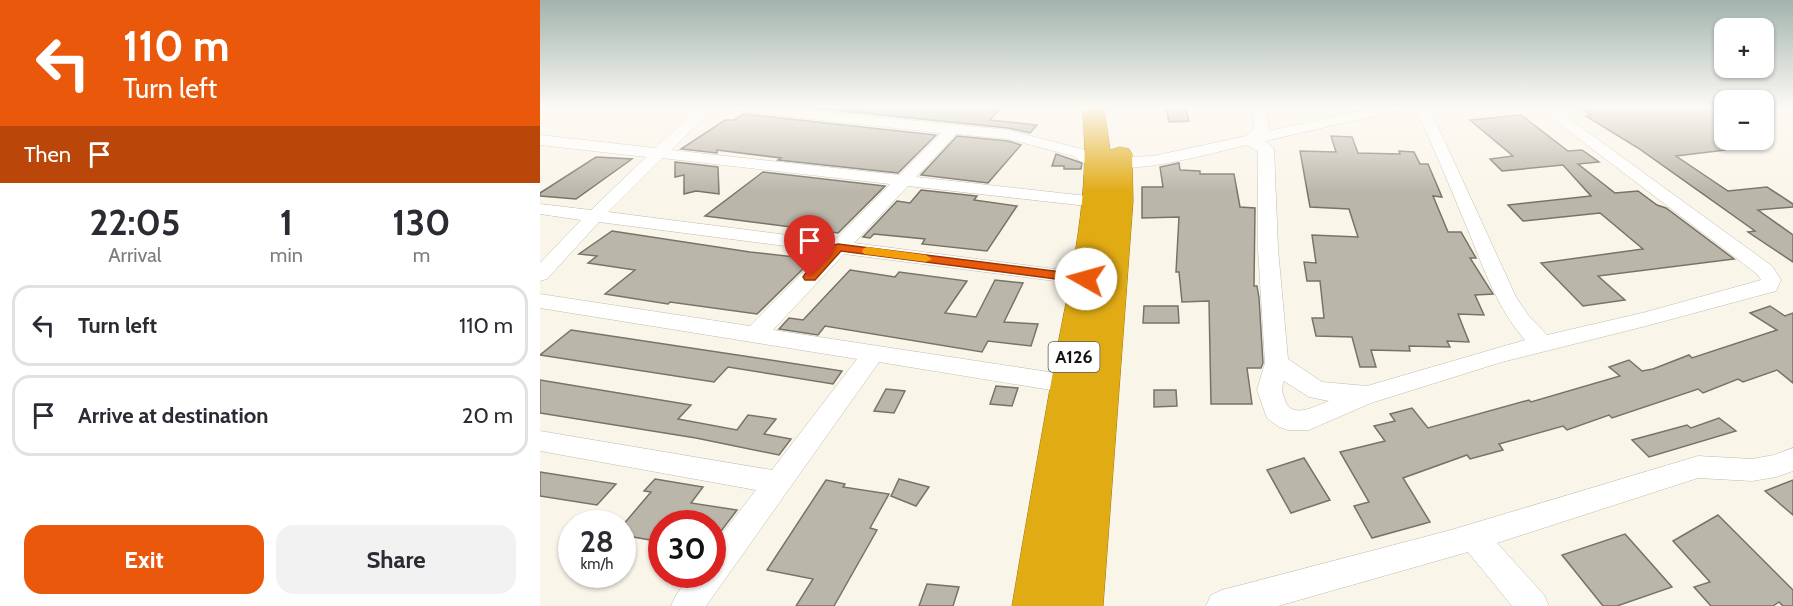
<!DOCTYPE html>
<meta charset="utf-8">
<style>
:root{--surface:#fff;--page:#f2f2f3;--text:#2b2b33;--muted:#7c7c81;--line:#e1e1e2;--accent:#ea580c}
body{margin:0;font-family:Cabin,sans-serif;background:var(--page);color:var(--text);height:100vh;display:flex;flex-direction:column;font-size:22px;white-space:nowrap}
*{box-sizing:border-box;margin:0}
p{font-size:20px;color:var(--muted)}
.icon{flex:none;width:33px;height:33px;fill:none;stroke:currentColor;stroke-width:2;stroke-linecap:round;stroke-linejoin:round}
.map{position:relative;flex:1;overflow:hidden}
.panel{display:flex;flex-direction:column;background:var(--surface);width:540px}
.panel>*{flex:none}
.top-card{background:#ea580c;color:#fff;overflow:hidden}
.controls{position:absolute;left:1174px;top:18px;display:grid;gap:12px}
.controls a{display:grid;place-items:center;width:60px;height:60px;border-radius:12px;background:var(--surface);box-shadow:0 2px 4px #0004;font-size:30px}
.speed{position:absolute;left:18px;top:510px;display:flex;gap:12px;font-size:30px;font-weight:700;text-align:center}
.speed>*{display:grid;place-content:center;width:78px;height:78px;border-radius:50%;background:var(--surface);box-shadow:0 2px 4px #0004;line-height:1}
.speed small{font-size:15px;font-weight:400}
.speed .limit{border:9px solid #d22;background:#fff;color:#111}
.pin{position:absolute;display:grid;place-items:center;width:51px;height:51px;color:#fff;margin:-62px -26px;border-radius:50% 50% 50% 0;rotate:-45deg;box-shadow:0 0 6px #0007}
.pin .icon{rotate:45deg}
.me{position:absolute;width:66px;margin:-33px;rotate:277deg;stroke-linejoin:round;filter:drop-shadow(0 0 4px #0008)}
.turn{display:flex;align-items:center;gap:21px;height:126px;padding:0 24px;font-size:27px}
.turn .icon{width:78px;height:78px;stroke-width:2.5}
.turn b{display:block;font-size:42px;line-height:51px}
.then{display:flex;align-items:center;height:57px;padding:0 24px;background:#0003;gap:12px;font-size:22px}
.eta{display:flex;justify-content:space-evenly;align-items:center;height:102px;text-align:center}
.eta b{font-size:36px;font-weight:700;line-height:42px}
.action{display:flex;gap:12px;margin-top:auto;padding:12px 24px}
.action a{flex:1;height:69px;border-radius:18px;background:var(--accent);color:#fff;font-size:24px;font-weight:700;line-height:69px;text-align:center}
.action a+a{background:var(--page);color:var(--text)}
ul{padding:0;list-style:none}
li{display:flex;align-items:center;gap:18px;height:81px;margin:0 12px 9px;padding:0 12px;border:3px solid var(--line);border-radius:18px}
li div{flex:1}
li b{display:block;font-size:22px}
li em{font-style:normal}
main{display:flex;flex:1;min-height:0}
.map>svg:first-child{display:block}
.building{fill:#bbb6aa;stroke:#787368;stroke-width:1.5}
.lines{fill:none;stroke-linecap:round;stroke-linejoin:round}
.street-casing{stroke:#c1bcb0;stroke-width:1}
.highway-casing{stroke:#9a7613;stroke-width:1}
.street{fill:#fff;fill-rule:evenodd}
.highway{fill:#e1ab14;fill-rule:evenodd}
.route{fill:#ea580c;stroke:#983908;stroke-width:1.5}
.slow{fill:#f59e0b}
.labels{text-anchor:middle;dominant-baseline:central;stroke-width:5;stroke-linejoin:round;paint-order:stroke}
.shield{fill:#fff;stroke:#5b5a58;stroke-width:1.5}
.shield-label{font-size:18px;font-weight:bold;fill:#151410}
</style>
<main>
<section class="panel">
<div class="top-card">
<div class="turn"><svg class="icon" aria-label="left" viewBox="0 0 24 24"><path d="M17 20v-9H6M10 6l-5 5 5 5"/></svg><div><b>110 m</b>Turn left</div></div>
<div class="then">Then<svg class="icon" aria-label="arrive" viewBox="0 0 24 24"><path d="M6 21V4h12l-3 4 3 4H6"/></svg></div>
</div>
<div class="eta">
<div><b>22:05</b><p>Arrival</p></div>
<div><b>1</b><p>min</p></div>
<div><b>130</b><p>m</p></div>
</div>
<ul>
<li><svg class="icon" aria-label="left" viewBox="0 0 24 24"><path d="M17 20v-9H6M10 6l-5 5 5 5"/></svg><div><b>Turn left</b></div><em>110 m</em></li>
<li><svg class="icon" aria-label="arrive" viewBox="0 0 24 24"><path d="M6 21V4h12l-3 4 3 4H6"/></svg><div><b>Arrive at destination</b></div><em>20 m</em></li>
</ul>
<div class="action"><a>Exit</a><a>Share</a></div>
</section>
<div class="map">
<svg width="1253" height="606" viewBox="0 0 1253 606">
<rect width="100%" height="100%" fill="#faf5e9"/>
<g class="building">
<polygon points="265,107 462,107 450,120 497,125 490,133 468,128"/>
<polygon points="626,107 645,107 649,121 629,122"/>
<polygon points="1040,107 1185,107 1185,150 1136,156 1188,191 1227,187 1253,204 1253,207 1218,210 1253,235 1253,262 1208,232 1215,231 1098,148 1046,116 1051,115"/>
<polygon points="204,114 396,135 358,173 238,160 241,158 177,150 177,153 141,149 185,120 194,120"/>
<polygon points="981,115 1028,151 1042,150 1059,162 1038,164 1075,193 1098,191 1117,205 1126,208 1194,259 1058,276 1085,300 1043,306 1001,263 1103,249 1060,213 983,221 968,205 1051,196 1023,165 962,171 950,159 973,156 930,120"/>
<polygon points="417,136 468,141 481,145 448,183 381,175"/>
<polygon points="791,136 812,137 818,153 860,154 859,151 874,152 880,164 888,164 902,197 893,196 908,232 921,232 936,258 930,258 953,294 935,295 944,315 918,314 929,342 907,341 910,347 869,346 870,351 831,350 836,367 820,367 812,337 776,336 772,318 784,318 780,281 767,281 764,262 776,263 772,235 818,237 809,209 770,207 760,151 796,152"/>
<polygon points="516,154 542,163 541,169 524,169 524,166 512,166"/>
<polygon points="56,157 92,159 36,199 0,196 0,193"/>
<polygon points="135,162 178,167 179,194 156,191 144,194 144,175 135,177"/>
<polygon points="639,163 640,170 660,171 660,174 694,174 700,207 715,208 714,286 717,286 719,298 723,363 721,368 707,368 712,404 671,404 669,301 642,302 639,272 636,272 639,217 602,218 602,187 623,187 620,167"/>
<polygon points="223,172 345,186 298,233 165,216"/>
<polygon points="381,190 437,196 434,200 477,206 447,251 382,244 385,239 334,234 330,238 323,237 357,201 370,203"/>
<polygon points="72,231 210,252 273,259 217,314 130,302 128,304 65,294 95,270 48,263 57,256 39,254"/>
<polygon points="310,270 355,277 359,272 427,281 405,313 436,317 455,280 483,283 464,322 498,324 491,346 448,341 442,352 285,326 278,335 239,329 249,318 263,320"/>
<polygon points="604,306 638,306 639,323 603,323"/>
<polygon points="1230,306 1245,316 1253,313 1253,383 1237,370 1203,382 1198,379 1163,393 1158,389 1072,418 1069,415 1027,430 1023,426 959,444 963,450 930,459 927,455 863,478 890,522 832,538 814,506 829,502 800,452 845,441 834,426 855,421 850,414 872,408 888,428 989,400 991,402 1080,376 1069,367 1089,360 1102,371 1113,369 1149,355 1152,358 1237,330 1210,313"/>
<polygon points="31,330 224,359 302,371 293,384 188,367 174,382 0,355"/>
<polygon points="0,380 151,405 138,419 197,430 208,415 236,419 224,434 251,439 239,455 156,438 0,413"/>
<polygon points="456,386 478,388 472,406 450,404"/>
<polygon points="346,389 365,391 354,413 334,411"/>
<polygon points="614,390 636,390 637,406 614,407"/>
<polygon points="1179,418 1196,431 1109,457 1092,440 1147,425 1151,428"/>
<polygon points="764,458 790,500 751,513 727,470"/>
<polygon points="0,472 76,484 57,505 0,496"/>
<polygon points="115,479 163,487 151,503 197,510 172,543 172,524 122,524 122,542 82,535 82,526 111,492 104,491"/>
<polygon points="359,479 389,487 376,506 351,496"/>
<polygon points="286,480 305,484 303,487 349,494 330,528 337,530 294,606 256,606 273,579 227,570"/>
<polygon points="1253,480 1253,515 1225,491"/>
<polygon points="1178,515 1253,590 1253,606 1243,606 1239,602 1233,606 1171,606 1154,587 1170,582 1133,541"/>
<polygon points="1085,534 1132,587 1077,606 1063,606 1022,555"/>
<polygon points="387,584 419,587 413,606 379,606"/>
</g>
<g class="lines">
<defs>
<g id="street">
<path d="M160 107H176L131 150 359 175 401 133 196 111 189 107H240L468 130 545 150 553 157 559 158 613 156 706 136 714 129 713 107H727L729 131 837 107H864L857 111 725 141 734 149 738 249 748 359 782 382 827 386 985 340C957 308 944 269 928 230 911 189 894 148 875 107H889L976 297 988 315 1007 335 1106 312 1221 280 1217 274 997 107H1013L1232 266 1241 280 1236 291 1106 326 962 362 831 403 769 430H748L739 427 727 418 717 390 725 363 718 249V151L706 145C667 154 565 185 533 156L468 139 416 134 376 177 556 197 562 198 565 202 562 206 556 207 368 186 314 243 546 273 553 275 556 279 553 283 546 285 304 254 233 330 529 375 537 378 541 384 537 390 529 393 339 362 166 606H131L136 595 152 574H172V547L216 490 0 451V431L232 470 317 359 0 308V294L210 326 284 251 59 222 7 279 0 281V263L41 220 0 214V204L51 210 106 157 0 145V135L115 148ZM122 158 350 184 294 241 68 212ZM744 381 769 397 789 401C776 406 751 420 745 400 742 392 741 389 744 381Z"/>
<polygon points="1253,448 1253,471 1236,477 1212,481 1158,478 957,543 1004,595 1009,606 972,606 928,552 738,606 666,606 671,595 682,590 911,530 1158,456 1212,459 1234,455"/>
</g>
<path id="highway" d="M542 107H564L570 150 580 147 589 149 592 154 593 201 563 606H472C486 522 501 439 516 355 531 273 552 191 542 107Z"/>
</defs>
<use href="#street" class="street-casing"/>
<use href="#highway" class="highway-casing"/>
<use href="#street" class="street"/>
<use href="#highway" class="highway"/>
</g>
<linearGradient id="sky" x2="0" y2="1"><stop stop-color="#a2b3ad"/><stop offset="0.56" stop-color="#fdfaf5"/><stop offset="1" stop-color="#fdfaf5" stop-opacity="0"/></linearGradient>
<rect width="1253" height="192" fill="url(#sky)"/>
<polygon class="route" points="298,244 546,275 553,279 546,283 301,251 275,280 265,280 263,277 265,274 294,245"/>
<polygon class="slow" points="328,247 386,255 392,259 386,262 324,254 322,251 324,248"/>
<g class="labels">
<rect class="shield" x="508.5" y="342" width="51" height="30" rx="4.5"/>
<g class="shield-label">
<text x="534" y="357">A126</text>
</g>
</g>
</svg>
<div class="controls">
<a>+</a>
<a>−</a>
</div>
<div class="speed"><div>28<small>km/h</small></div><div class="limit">30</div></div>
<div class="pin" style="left:270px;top:277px;background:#d93025"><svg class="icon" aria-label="arrive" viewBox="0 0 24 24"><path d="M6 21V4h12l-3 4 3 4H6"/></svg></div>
<svg class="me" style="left:546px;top:279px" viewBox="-20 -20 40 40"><circle r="19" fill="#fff"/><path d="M0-13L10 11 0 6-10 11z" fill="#ea580c"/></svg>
</div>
</main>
